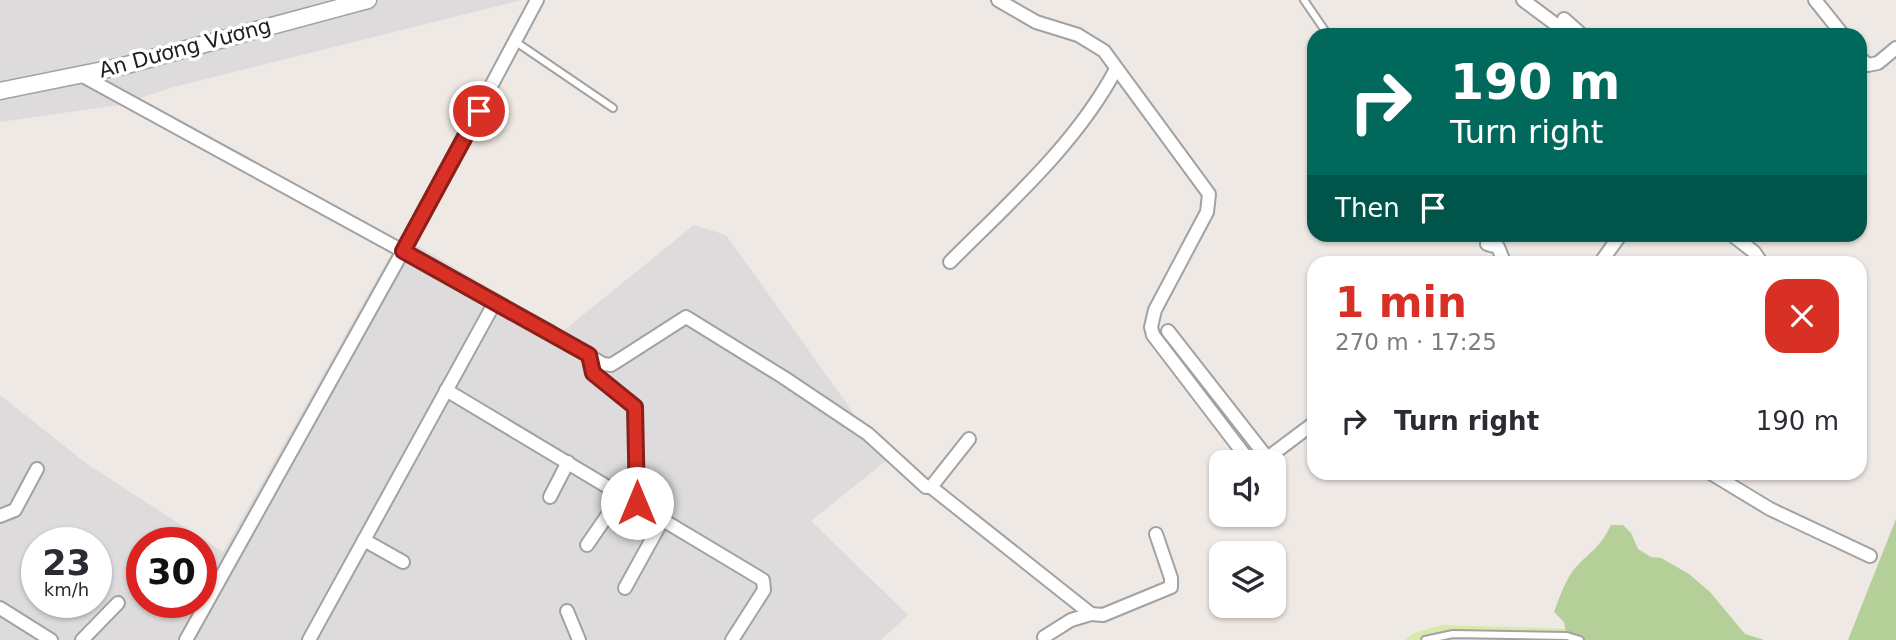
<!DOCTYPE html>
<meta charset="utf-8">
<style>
:root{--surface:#fff;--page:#f7f7f7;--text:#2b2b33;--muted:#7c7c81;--accent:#d93025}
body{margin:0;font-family:"DejaVu Sans",sans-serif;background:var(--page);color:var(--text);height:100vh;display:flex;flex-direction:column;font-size:26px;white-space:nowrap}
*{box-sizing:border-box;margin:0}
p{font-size:23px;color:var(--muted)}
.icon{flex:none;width:38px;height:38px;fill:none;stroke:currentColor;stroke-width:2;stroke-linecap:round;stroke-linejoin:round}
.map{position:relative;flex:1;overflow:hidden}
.panel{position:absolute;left:1307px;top:256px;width:560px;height:224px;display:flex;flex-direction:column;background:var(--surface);border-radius:21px;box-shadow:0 2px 5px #0004}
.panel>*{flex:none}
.guide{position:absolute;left:1307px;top:28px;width:560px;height:214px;border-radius:21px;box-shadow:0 2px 5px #0004;background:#00695c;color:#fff;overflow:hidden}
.tools{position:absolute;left:1209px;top:450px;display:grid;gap:14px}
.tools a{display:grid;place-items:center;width:77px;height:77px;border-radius:14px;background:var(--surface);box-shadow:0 2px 5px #0004;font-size:35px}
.speed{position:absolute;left:21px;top:527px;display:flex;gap:14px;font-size:35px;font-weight:700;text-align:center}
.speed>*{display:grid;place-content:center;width:91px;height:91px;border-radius:50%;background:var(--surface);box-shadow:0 2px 5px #0004;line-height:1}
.speed small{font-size:18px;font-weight:400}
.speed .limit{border:10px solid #d22;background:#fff;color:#111}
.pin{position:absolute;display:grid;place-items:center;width:60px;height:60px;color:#fff;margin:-30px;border:4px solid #fff;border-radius:50%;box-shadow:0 2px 7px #0007}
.me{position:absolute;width:77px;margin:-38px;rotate:0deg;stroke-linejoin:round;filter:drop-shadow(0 0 5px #0008)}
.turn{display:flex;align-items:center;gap:24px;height:147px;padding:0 28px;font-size:32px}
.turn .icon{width:91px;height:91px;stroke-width:2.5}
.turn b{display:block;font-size:49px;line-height:60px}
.then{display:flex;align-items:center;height:66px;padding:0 28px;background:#0003;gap:14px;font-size:26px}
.round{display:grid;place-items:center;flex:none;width:74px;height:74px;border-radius:21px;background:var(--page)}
.headline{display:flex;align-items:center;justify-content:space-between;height:119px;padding:0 28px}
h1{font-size:42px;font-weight:800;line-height:52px;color:var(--accent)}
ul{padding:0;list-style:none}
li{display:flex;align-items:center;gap:21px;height:91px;padding:0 28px}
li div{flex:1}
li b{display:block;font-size:26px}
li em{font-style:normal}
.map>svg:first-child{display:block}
.residential{fill:#dddbdc;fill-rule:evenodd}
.grass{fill:#d7eaaa}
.forest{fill:#b5cf99}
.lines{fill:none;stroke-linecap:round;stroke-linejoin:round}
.service-casing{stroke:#a2a2a2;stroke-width:10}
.minor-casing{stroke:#a2a2a2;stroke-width:16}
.tertiary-casing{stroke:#a2a2a2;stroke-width:19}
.service{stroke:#fff;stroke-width:6}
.minor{stroke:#fff;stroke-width:12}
.tertiary{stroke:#fff;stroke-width:16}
.route-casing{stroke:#8d1f18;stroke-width:18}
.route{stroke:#d93025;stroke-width:12}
.labels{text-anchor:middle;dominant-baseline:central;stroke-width:7;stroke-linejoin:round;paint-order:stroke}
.street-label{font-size:21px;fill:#1e1e1e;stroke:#fff}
</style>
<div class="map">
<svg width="1896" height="640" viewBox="0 0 1896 640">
<rect width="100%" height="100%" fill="#efe9e5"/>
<g class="residential">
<polygon points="0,0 522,0 174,87 119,105 0,122"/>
<path d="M694 225 726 235 887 460 811 521 908 615 881 640H0V395L87 464 223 552 401 236 563 331ZM37 542H96V602H37ZM142 542H201V602H142Z"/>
</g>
<polygon class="grass" points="1442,625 1745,634 1764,640 1405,640 1414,633"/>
<g class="forest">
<polygon points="1896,519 1896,640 1848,640"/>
<path d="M1611 525H1623L1631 533 1638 549 1651 557 1661 558 1689 574 1710 592 1745 634 1764 640H1567L1564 622 1554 612C1560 596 1565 580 1576 567 1592 550 1599 549 1611 525Z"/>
</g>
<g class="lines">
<defs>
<g id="service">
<polyline points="1304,0 1328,35"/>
<polyline points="516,42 613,108"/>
<polyline points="1425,640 1453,634 1567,636 1580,640"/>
</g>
<g id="minor">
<polyline points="998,0 1036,22 1078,35 1104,51 1209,194 1207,212 1155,310 1151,327 1153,335 1250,462"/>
<polyline points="1523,0 1570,35"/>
<polyline points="1815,0 1843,35"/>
<polyline points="1564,19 1582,35"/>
<polyline points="1860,58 1868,65 1878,63 1896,48"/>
<polyline points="81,75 549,331 603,364 611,365 619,360 686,317 783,377 868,434 926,487 931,487 969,439"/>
<polyline points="1731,234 1754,252 1761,262"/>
<polyline points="1487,244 1498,247 1504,262"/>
<path d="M950 262C1009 203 1077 143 1116 69"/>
<polyline points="1601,262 1621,234"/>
<polyline points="1168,331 1265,455 1270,456 1314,423"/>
<polyline points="589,355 593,373 635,407 637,503"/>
<polyline points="446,390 763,580 764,590 732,640"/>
<polyline points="1709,472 1770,509 1870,556"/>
<polyline points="931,487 1091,614 1103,615 1171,587 1171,578 1156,534"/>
<polyline points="550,497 568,462"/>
<polyline points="0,516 15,510 37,469"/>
<polyline points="364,540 403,562"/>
<polyline points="587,545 622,494"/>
<polyline points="625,588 663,519"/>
<polyline points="0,608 51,640"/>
<polyline points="567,611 579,640"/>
<polyline points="1044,637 1071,620 1091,614"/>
<polyline points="82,640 118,603"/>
<polyline points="186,640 403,251 537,0"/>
<polyline points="309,640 495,302"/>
</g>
<polyline id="tertiary" points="0,91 123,66 368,0"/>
</defs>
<use href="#service" class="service-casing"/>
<use href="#minor" class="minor-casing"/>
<use href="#tertiary" class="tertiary-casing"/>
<use href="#service" class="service"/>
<use href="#minor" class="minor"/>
<use href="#tertiary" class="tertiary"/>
</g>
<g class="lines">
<defs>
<polyline id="route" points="479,111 403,251 589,355 593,373 635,407 637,503"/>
</defs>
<use href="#route" class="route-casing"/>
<use href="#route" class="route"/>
</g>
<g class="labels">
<g class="street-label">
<text transform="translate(185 48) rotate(-15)">An Dương Vương</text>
</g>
</g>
</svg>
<div class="tools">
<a><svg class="icon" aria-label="sound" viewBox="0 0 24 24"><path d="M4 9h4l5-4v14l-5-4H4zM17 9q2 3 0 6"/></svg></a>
<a><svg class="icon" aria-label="layers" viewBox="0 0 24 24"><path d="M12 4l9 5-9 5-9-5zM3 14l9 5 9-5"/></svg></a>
</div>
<div class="speed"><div>23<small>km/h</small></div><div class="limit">30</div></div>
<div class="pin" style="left:479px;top:111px;background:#d93025"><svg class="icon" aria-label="arrive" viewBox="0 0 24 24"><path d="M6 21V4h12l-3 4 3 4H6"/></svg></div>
<svg class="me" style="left:637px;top:503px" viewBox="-20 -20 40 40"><circle r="19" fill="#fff"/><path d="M0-13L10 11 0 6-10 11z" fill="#d93025"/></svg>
<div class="guide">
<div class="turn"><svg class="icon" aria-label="right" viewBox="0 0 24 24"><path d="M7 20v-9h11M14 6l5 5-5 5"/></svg><div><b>190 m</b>Turn right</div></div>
<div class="then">Then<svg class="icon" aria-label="arrive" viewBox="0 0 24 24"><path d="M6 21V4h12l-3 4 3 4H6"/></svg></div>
</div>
<section class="panel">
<div class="headline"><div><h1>1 min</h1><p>270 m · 17:25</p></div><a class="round" style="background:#d93025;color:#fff"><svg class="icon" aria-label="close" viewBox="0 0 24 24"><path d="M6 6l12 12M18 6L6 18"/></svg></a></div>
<ul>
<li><svg class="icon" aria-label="right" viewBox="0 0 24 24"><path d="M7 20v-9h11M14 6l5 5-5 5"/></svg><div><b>Turn right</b></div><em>190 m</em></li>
</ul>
</section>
</div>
